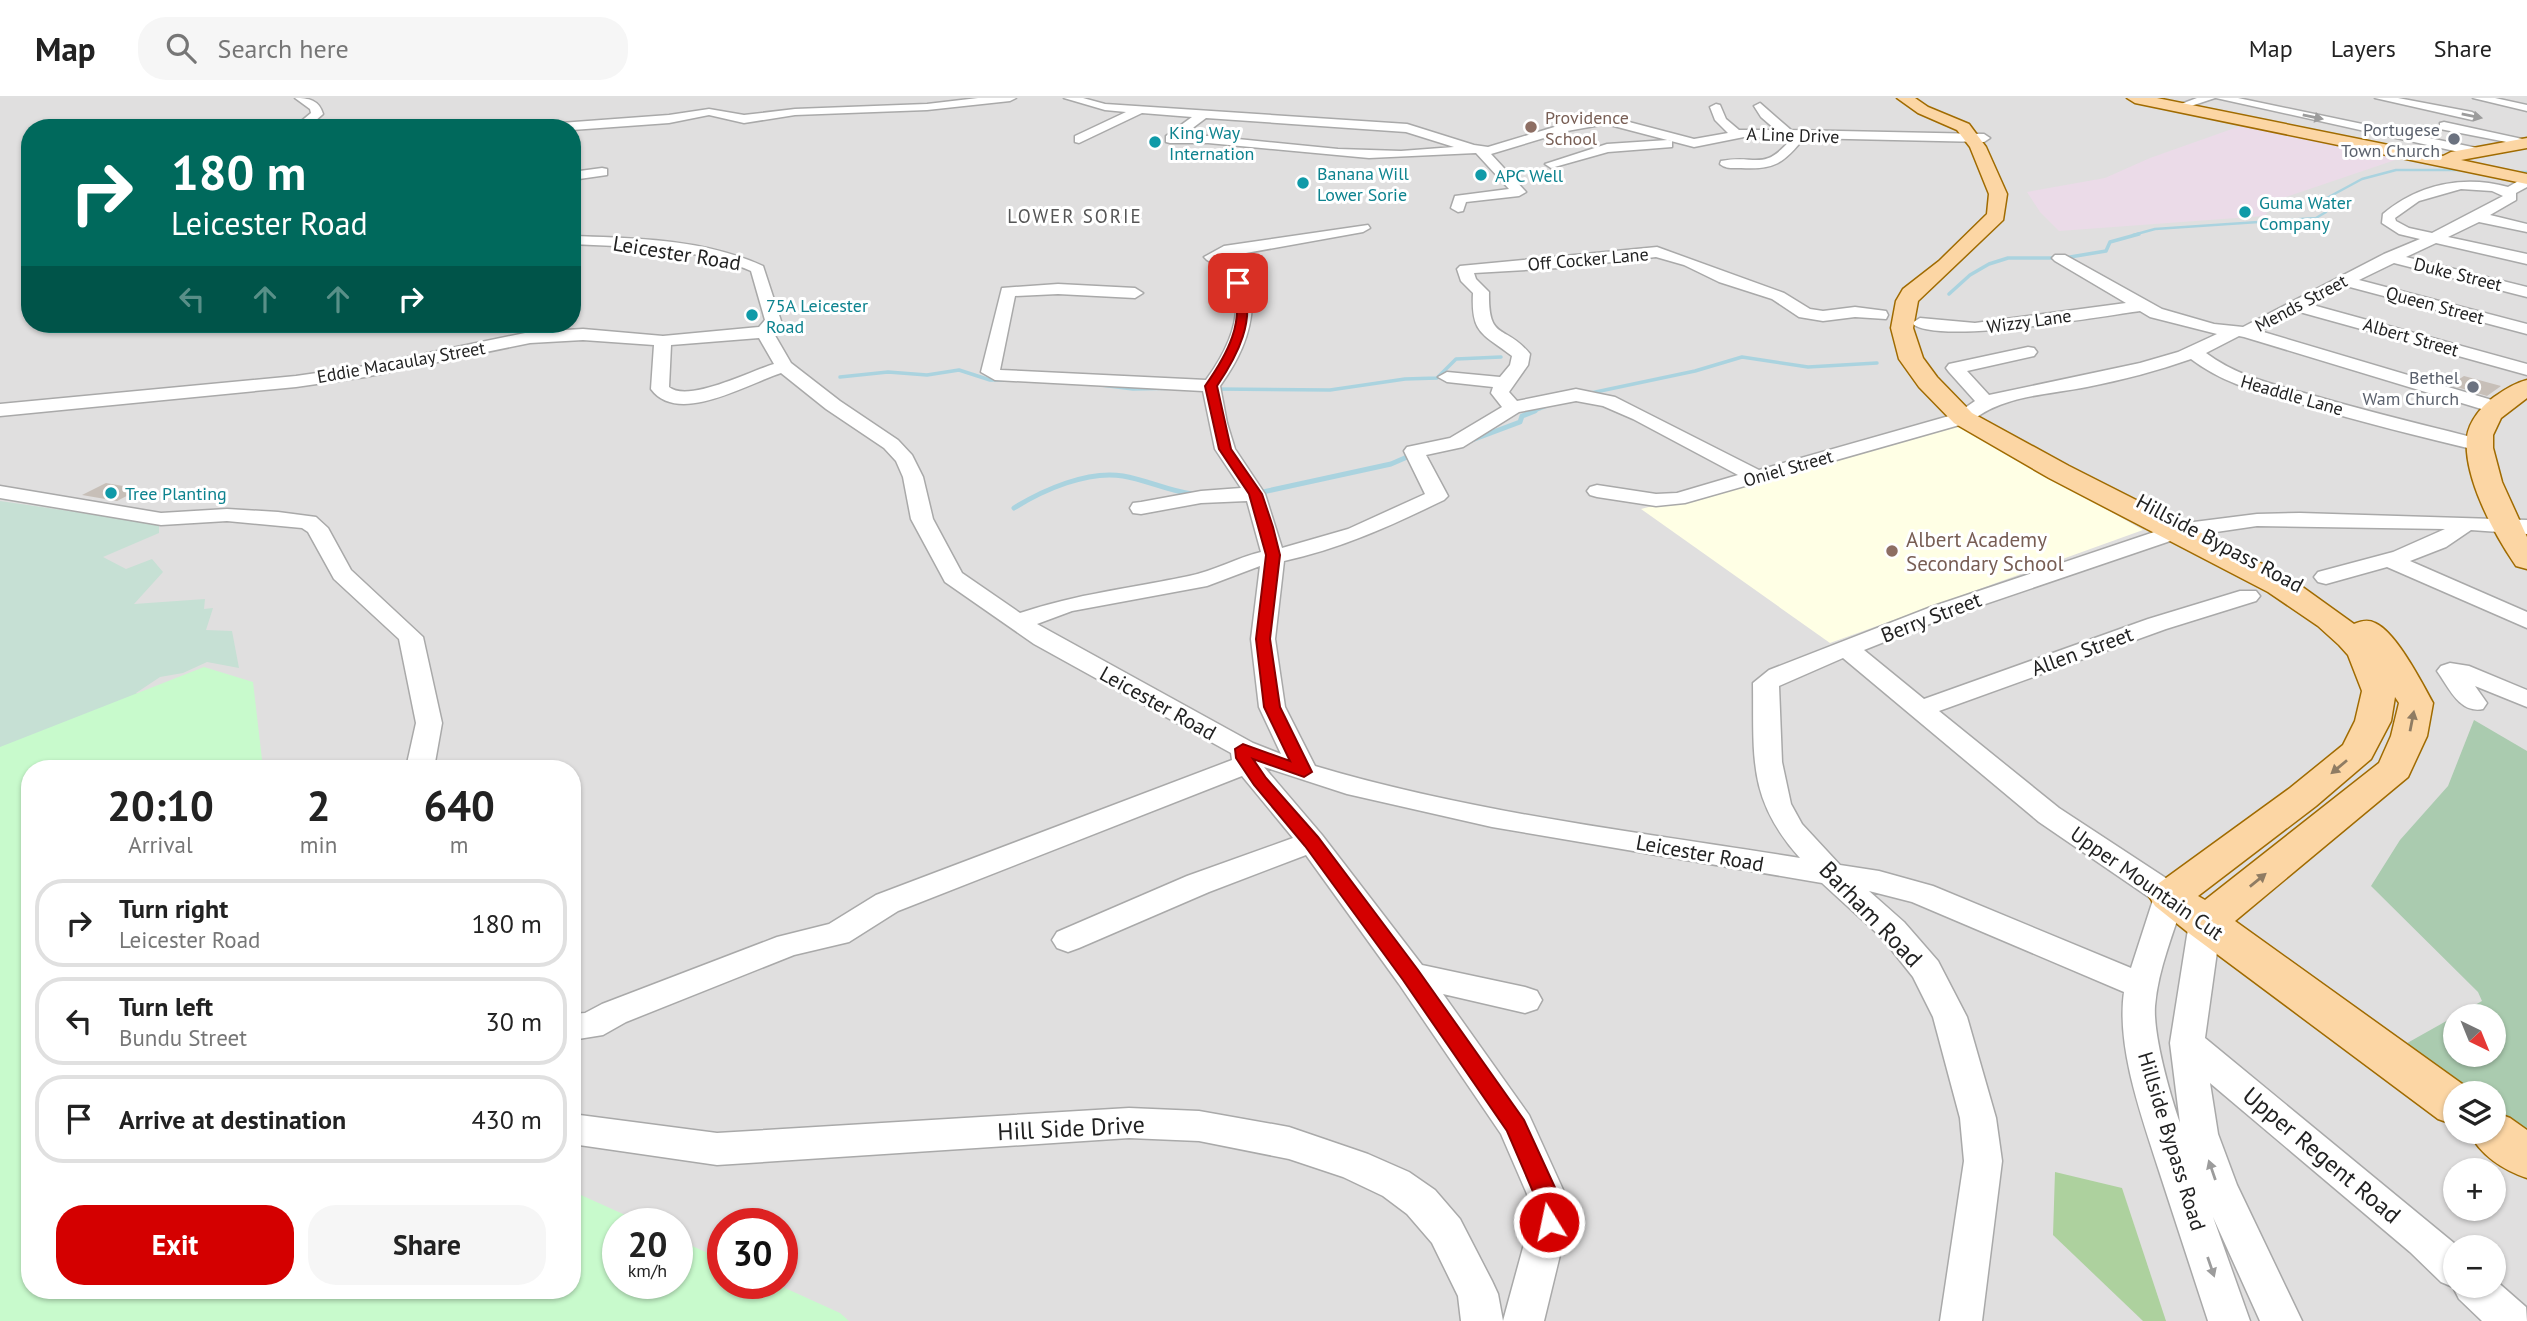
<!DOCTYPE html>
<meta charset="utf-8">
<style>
:root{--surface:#fff;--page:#f6f6f6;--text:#222;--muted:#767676;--line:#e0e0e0;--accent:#d40000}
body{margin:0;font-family:"PT Sans",sans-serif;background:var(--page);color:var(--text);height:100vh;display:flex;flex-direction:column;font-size:26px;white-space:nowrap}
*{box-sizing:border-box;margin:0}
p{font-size:23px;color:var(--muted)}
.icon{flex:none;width:38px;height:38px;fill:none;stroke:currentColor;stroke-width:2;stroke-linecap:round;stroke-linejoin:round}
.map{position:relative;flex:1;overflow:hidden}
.sheet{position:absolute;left:21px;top:662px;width:560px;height:539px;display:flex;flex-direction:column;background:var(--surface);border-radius:28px;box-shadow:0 2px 5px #0004}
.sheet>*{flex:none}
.banner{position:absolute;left:21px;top:21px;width:560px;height:214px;border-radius:28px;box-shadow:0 2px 5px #0004;background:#00695c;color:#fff;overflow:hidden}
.needle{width:46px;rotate:137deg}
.tools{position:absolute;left:2443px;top:906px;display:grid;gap:14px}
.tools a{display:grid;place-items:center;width:63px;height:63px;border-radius:50%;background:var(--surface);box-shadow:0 2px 5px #0004;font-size:35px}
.speed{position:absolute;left:602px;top:1110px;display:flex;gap:14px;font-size:35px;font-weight:700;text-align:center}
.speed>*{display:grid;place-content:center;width:91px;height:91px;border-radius:50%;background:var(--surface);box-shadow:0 2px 5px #0004;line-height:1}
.speed small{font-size:18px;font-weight:400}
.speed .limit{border:10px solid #d22;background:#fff;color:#111}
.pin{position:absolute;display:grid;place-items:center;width:60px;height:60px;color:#fff;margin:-30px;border-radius:14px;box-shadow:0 4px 10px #0006}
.me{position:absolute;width:77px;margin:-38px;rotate:350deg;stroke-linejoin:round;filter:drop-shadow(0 0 5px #0008)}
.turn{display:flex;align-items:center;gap:24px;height:147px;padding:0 35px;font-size:32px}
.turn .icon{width:91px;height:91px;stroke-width:2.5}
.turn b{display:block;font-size:49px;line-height:60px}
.lanes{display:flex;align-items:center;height:66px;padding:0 35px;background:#0003;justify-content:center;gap:35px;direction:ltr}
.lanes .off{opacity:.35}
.eta{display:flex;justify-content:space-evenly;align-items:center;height:119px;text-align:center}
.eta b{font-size:42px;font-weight:800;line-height:49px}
.button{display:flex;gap:14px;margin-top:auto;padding:14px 35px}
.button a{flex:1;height:80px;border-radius:28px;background:var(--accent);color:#fff;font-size:28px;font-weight:800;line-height:80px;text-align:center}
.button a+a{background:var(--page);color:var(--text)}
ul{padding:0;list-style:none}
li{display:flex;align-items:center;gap:21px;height:88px;margin:0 14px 10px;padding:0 21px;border:4px solid var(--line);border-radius:28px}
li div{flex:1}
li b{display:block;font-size:26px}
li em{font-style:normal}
header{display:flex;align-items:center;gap:42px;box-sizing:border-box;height:98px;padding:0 35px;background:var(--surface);border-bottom:2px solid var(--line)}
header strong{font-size:33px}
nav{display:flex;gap:38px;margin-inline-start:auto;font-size:24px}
.search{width:490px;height:63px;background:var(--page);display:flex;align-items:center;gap:18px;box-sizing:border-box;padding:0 24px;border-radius:28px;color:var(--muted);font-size:26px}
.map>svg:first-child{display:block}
.residential{fill:#e0dfdf;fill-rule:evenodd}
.industrial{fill:#ebdbe8}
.education{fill:#ffffe5}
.forest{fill:#add19e}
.wetland{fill:#c6e0d4}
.cemetery{fill:#aacbaf;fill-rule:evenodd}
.park{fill:#c8facc}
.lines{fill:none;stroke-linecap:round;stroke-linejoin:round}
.stream-far2{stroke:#aad3df;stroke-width:2.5}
.stream-far1{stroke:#aad3df;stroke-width:3.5}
.stream{stroke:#aad3df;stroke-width:5}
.building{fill:#c7bfb8}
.minor-casing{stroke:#a9a9a9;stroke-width:3}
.major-casing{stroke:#a06b00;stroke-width:3}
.minor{fill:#fff;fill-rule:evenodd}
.major{fill:#fcd6a4;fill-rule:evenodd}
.oneway{fill:#9c9c9c}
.oneway2{fill:#8f7c63}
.route{fill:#d40000;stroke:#8a0000;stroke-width:2}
.education-dot{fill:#8d6e63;stroke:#fff;stroke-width:2.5}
.worship-dot{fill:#6b7280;stroke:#fff;stroke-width:2.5}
.culture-dot{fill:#0f9aa8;stroke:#fff;stroke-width:2.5}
.labels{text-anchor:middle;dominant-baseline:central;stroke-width:6;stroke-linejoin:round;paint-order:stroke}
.far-education-label{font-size:18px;fill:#785e54;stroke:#fff;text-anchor:start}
.far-worship-label{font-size:18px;fill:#5b616d;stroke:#fff;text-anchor:end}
.far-culture-label{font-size:18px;fill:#0d838f;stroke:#fff;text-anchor:start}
.far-street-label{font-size:18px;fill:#222;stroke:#fff}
.far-neighbourhood-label{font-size:19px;letter-spacing:2px;fill:#555;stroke:#fff}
.street-label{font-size:21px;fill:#222;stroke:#fff}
.education-label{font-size:21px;fill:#785e54;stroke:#fff;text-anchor:start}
.near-street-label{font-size:24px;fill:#222;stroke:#fff}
</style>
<header>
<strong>Map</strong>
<div class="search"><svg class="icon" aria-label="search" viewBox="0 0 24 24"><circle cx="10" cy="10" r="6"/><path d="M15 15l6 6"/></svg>Search here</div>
<nav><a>Map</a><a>Layers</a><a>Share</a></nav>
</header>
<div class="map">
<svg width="2527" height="1223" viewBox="0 0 2527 1223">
<rect width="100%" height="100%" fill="#f2efe9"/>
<path class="residential" d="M0 0H2527V1223H618L572 1188V670H30L0 749ZM30 30H572V226H30ZM2455 919H2494V957H2455ZM2455 996H2494V1034H2455ZM2455 1073H2494V1111H2455ZM618 1125H677V1185H618ZM723 1125H782V1185H723ZM2455 1150H2494V1188H2455Z"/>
<polygon class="industrial" points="2246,26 2404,59 2280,101 2264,118 2059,133 2040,114 2027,94 2105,80 2150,60"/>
<polygon class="education" points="1959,327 2143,432 1830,545 1641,411"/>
<polygon class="forest" points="2055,1074 2122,1090 2166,1223 2143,1223 2053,1137"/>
<polygon class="wetland" points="0,403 159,426 159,435 103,459 126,471 152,461 163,474 134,506 205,501 204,511 213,510 206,532 232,533 239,570 207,564 183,575 160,579 136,595 140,599 0,650"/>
<path class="cemetery" d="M2474 622 2527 653V1052L2494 1027V996H2455V999L2393 953 2482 903 2478 894 2371 788 2400 742 2448 688ZM2455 919H2494V957H2455Z"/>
<polygon class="park" points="204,569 253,584 263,670 30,670 30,1192 572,1192 572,1093 643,1125 618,1125 618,1185 677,1185 677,1141 723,1162 723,1185 774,1185 840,1215 849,1223 0,1223 0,649"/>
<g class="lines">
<g class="stream-far2">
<polyline points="2509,74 2527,74"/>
<polyline points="2133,137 2155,131 2316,120 2326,114 2329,107 2325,101 2362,81 2396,72 2458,72"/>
</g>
<g class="stream-far1">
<polyline points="1949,196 1970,177 1989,166 2008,160 2064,160 2106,153 2110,144 2139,136"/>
<polyline points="840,279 888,274 927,277 959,272 990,282 1016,282"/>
<polyline points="1101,287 1133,291 1180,290"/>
<polyline points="1215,291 1330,292 1405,281 1437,280 1456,261 1501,259"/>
<polyline points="1586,296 1695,273 1742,259 1808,269 1877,265"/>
<polyline points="1531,314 1552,306"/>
</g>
<g class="stream">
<polyline points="1472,342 1520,324 1522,318 1535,313"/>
<polyline points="1258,395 1391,366 1414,356"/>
<path d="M1014 410C1043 392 1088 372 1123 378 1147 382 1168 393 1192 396"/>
</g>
</g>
<g class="building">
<polygon points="2464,278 2501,288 2487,298 2450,287"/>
<polygon points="106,385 140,391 117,403 82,397"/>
</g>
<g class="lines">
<defs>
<g id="minor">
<path d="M295 0C309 0 319 2 323 16L307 30H293L311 15 310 11Z"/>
<polygon points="978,0 1016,0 1010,3 927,12 795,17 744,25 709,17 669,25 572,32 541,30 547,26 669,17 709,11 744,17 795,11 927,6"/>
<path d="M1064 0H1083L1105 6 1407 26 1474 47 1488 49 1561 27 1606 18 1694 41 1728 35 1715 22 1710 9 1716 6 1720 7 1726 21 1739 32H1776L1761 19 1754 8 1760 5 1791 32 1984 36 1990 40 1984 44 1804 40C1784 65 1774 72 1741 70 1733 70 1726 71 1720 66L1721 63C1757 56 1763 75 1792 40L1744 39 1694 49 1606 26 1567 33 1491 56 1526 94 1519 98 1466 104 1463 113 1458 114 1451 110 1455 98 1509 91 1476 55 1369 60 1208 45H1170L1166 44V38L1192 19 1142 15 1079 45 1075 44V38L1126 14 1105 12ZM1206 20 1406 34 1454 49 1401 53 1338 51 1208 38H1182Z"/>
<polygon points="2197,0 2215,0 2179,12 2173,9"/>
<polygon points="2216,0 2238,0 2477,50 2483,54 2477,58"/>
<polygon points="2375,0 2398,0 2472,14 2478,18 2472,22"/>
<polygon points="2473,0 2495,0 2527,7 2527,13"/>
<polygon points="2444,24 2527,42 2527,48 2440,31 2440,25"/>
<polygon points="1668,42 1672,43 1672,49 1608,54 1551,70 1545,66 1607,46"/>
<polygon points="602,70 607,71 607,77 572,82 572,74"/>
<path d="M2527 78V89L2516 95V102L2490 117 2527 126V134L2479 124 2448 139 2527 156V166L2436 145 2406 159 2527 189V199L2394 165 2359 182 2527 226V236L2346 188 2309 206 2527 266V277L2296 213 2260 233 2502 305 2504 309 2502 313H2488L2244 239 2239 238 2206 255C2238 279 2276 287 2315 298 2372 315 2429 328 2487 343L2490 347 2487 351 2480 353C2421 339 2362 324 2304 307 2263 295 2225 287 2191 261 2157 273 2122 282 2087 289 2047 297 2003 297 1970 324L1685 405 1656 408 1597 399 1590 397 1587 393 1590 389 1597 387 1656 396 1677 395 1738 377 1633 321 1603 308 1576 303 1519 314 1463 349 1426 357 1448 398 1444 402C1390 428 1343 450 1284 463L1275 541 1285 609 1315 668C1472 715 1638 734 1800 760 1747 701 1754 659 1753 585L1769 572 1931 509 2178 426 2257 416 2300 415 2527 422V436L2471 432 2446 449 2410 463 2527 514V530L2387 469 2326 486 2318 484 2314 479 2318 474 2393 454 2445 431 2257 428 2182 439 1947 519 1864 552 1924 601 2148 521 2240 493H2256L2260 498 2256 503 2166 531 1939 613 2059 710 2181 790 2185 798C2174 834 2158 871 2155 908 2153 937 2170 997 2180 1025L2170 945 2189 825 2194 817 2205 814 2216 817 2221 825 2205 940 2460 1150H2455V1188H2494V1181L2526 1209 2527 1223H2482L2459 1201 2453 1189 2441 1184 2410 1154 2210 985 2218 1036 2237 1087 2302 1223H2260L2213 1119 2250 1223H2208C2192 1174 2176 1125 2160 1076 2143 1022 2116 951 2124 894L1912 804 1869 793 1904 824 1938 863 1967 919 1996 1020 2002 1063 1982 1223H1940L1964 1063 1960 1020 1933 919 1913 879 1882 840 1822 785 1492 729 1347 696 1264 669 1322 737 1422 867 1525 889 1537 893 1542 902 1537 911 1525 915 1443 896 1529 1017 1565 1096 1568 1124 1544 1223H1461L1458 1198 1432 1145 1407 1116 1383 1098 1343 1079 1289 1061 1199 1043 1129 1040 717 1067 572 1046V1016L717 1035 1129 1010 1199 1013 1289 1029 1368 1056 1409 1074 1435 1092 1460 1121 1492 1183 1498 1196 1503 1223 1530 1124 1527 1096 1501 1036 1399 886 1306 757 1209 794 1079 850 1068 854 1057 850 1052 842 1057 834 1187 778 1293 740 1242 678 898 813 849 844 794 857 626 924 603 937 572 942V916L585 915 602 906 777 839 829 826 876 797 1232 662 1231 655 1034 546 945 484 911 421 903 379 896 363 884 350 826 311 781 275C747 286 678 328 651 291L654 247 583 242 530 245 365 279 296 289 0 318V306L296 278 365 268 530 234 583 231 663 238 759 229 765 222 751 173C696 149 631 149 572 146V138C636 140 704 141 763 168L781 223 773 234 791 265 840 303 898 342 912 357 923 379 933 421 962 475 1020 515C1076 496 1132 490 1189 478 1214 473 1236 460 1261 454L1247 403 1201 405 1141 416 1133 415 1130 410 1133 405 1141 404 1201 393 1241 390 1215 351 1203 293 995 282 981 274 1002 190 1058 186 1135 190 1143 195 1135 200 1058 196 1015 198 1000 272 1206 282C1222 260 1238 231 1236 203 1235 193 1230 185 1230 175L1207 162 1204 159 1224 148 1368 127 1370 130 1363 134 1224 159 1246 173C1246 184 1252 195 1252 206 1251 237 1238 263 1220 288L1227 325 1235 351 1265 396 1282 450 1348 431 1425 396 1404 353 1407 349 1450 340 1502 309 1491 295 1493 289 1447 284 1438 279 1447 274 1500 279 1510 267 1512 258C1482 235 1471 236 1473 195L1461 183 1457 171 1460 168 1657 149 1784 195 1810 211 1823 213 1855 209 1886 213 1888 217 1886 221 1855 219 1823 223 1799 219 1772 201 1719 184 1684 167 1656 159 1559 170 1474 175 1476 181 1489 194C1488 245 1505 225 1530 256L1528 267 1509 294 1517 303 1576 291 1615 299 1759 372 1956 316 1975 303 1949 274 1946 270 1949 266 2028 249 2034 250 2037 254 2034 258 1967 273 1989 297 2140 265 2178 254 2217 236 2150 219 2140 213C2104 218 1933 248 1912 225L1920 220 1975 225 2126 205 2055 163 2052 160 2055 157H2065L2162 211 2214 226 2243 229 2384 156 2420 141 2399 136 2382 125 2383 116C2419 86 2463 77 2508 89ZM2461 91 2492 93 2503 98 2432 135 2409 130 2396 123 2395 120 2419 103ZM759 240 774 266C750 273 688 305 669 289L671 247ZM1260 468 1251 541 1259 609 1281 656 1253 645 1037 526 1072 513 1207 488ZM1843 560 2039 724 2153 802 2131 870 1933 788 1879 773 1840 767 1802 726 1791 706 1782 664 1779 588Z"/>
<polygon points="0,388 161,415 227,411 278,414 316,419 328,430 351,472 423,539 442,625 434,670 406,670 416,625 399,541 334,481 308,434 302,430 227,423 161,427 0,400"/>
<path d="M2450 565 2469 568 2527 592V609L2475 588 2487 605 2483 611C2460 616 2449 590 2437 573L2441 568Z"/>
</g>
<g id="major">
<path d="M1897 0H1915L1928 9 1969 26 1986 49 2007 96 2003 122 1918 203 1913 230 1923 260 1937 279 1972 315 2069 368 2290 480 2354 526C2361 523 2368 521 2375 525 2396 534 2422 585 2433 605L2427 638 2408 679 2235 823 2472 993 2473 996H2455V1027L2438 1021 2190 836 2155 808 2149 798 2155 788 2290 690 2343 647 2355 623 2362 593 2348 557 2339 547 2318 528 2268 494 2049 380 1954 325 1919 289 1899 261 1891 230 1896 203 1903 191 1939 163 1987 116 1989 96 1970 49 1957 32 1918 15ZM2395 599 2399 605 2391 638 2379 665 2205 802 2198 798 2316 708 2371 661 2391 623Z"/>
<polygon points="2127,0 2157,0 2443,58 2451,54 2527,40 2527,50 2461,62 2527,76 2527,86 2135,5"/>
<path d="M2527 282V300L2501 320 2493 337V350L2502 384 2527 439V471L2516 468C2494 436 2463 379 2467 339 2469 323 2482 308 2494 299 2504 292 2515 285 2527 282Z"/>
<path d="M2494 1014 2510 1020 2527 1032V1080C2503 1072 2480 1057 2469 1034H2494Z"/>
</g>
</defs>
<use href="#minor" class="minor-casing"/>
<use href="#major" class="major-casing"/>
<use href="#minor" class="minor"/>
<use href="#major" class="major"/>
</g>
<defs><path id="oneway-solid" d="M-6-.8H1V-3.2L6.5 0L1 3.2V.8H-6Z" transform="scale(1.75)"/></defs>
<g class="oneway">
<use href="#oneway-solid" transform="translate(2472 18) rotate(11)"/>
<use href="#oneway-solid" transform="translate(2313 19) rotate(12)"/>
<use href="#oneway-solid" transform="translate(2212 1072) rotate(-109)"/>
<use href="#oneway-solid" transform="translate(2211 1169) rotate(71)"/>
</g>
<g class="oneway2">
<use href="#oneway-solid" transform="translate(2412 623) rotate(-79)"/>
<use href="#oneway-solid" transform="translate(2339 669) rotate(140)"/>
<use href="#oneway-solid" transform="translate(2258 782) rotate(-39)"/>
</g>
<path class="route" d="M1238 182 1243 185C1256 222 1238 257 1217 288L1231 351 1262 396 1273 429 1280 457 1270 541 1280 609 1312 674 1304 679 1253 661 1266 680 1318 739 1418 872 1524 1022 1558 1096 1561 1124 1557 1131 1549 1134 1540 1131 1537 1124 1534 1096 1507 1033 1403 882 1305 748 1254 687 1236 660 1235 651 1243 646 1290 663 1264 609 1256 541 1266 457 1249 396 1219 351 1205 288C1227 257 1246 223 1233 185Z"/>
<g class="education-dot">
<circle cx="1531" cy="29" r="7"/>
<circle cx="1892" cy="453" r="7"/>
</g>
<g class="worship-dot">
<circle cx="2454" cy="41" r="7"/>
<circle cx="2473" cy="289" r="7"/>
</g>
<g class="culture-dot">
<circle cx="1155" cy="44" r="7"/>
<circle cx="1481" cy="77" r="7"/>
<circle cx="1303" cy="85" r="7"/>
<circle cx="2245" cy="114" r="7"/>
<circle cx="752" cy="217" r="7"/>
<circle cx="111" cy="395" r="7"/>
</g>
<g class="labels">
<g class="far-education-label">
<text x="1545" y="19">Providence<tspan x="1545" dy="21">School</tspan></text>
</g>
<g class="far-worship-label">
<text x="2440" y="31">Portugese<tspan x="2440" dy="21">Town Church</tspan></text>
<text x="2459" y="279">Bethel<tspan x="2459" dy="21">Wam Church</tspan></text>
</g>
<g class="far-culture-label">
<text x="1169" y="34">King Way<tspan x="1169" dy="21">Internation</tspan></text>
<text x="1317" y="75">Banana Will<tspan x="1317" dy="21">Lower Sorie</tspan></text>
<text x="1495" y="77">APC Well</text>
<text x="2259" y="104">Guma Water<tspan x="2259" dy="21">Company</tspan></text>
<text x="766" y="207">75A Leicester<tspan x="766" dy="21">Road</tspan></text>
<text x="125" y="395">Tree Planting</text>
</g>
<g class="far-street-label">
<text transform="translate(1793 37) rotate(2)">A Line Drive</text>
<text transform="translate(1588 161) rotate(-5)">Off Cocker Lane</text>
<text transform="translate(2458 176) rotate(14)">Duke Street</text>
<text transform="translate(2301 205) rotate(-28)">Mends Street</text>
<text transform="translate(2435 207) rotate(15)">Queen Street</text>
<text transform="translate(2029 223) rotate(-8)">Wizzy Lane</text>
<text transform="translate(2411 239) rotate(16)">Albert Street</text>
<text transform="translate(401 264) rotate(-10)">Eddie Macaulay Street</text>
<text transform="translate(2292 297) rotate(16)">Headdle Lane</text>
<text transform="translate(1788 370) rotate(-16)">Oniel Street</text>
</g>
<g class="far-neighbourhood-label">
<text x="1075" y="118">LOWER SORIE</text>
</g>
<g class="street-label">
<text transform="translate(677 155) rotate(9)">Leicester Road</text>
<text transform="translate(2220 445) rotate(28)">Hillside Bypass Road</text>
<text transform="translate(1931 519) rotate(-21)">Berry Street</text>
<text transform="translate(2082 553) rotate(-20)">Allen Street</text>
<text transform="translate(1158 605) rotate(29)">Leicester Road</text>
<text transform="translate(1700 755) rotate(10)">Leicester Road</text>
<text transform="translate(2147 785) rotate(35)">Upper Mountain Cut</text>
<text transform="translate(2172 1043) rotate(73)">Hillside Bypass Road</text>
</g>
<g class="education-label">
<text x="1906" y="441">Albert Academy<tspan x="1906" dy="24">Secondary School</tspan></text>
</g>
<g class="near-street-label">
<text transform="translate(1871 816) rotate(46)">Barham Road</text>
<text transform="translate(1071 1030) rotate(-3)">Hill Side Drive</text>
<text transform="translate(2322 1057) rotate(40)">Upper Regent Road</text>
</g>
</g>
</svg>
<div class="tools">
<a><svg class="needle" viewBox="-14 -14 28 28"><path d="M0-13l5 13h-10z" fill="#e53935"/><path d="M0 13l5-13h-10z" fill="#767676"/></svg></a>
<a><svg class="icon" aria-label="layers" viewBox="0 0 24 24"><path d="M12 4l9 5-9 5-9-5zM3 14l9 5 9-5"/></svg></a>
<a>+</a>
<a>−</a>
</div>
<div class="speed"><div>20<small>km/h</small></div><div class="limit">30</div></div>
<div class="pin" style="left:1238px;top:185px;background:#d93025"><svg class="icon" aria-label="arrive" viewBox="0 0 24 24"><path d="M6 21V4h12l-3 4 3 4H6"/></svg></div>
<svg class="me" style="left:1549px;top:1124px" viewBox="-20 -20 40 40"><circle r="17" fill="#d40000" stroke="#fff" stroke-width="3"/><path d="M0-11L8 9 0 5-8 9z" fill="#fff"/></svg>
<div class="banner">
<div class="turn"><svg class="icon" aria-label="right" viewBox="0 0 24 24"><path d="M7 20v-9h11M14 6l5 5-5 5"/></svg><div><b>180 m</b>Leicester Road</div></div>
<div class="lanes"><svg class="icon off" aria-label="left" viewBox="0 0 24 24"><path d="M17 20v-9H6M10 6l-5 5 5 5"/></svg><svg class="icon off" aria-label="ahead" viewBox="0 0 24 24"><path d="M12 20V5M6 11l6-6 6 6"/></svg><svg class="icon off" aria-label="ahead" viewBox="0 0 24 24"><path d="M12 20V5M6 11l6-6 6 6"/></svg><svg class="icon" aria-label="right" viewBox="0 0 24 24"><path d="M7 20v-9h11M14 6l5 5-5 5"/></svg></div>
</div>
<section class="sheet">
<div class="eta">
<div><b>20:10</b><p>Arrival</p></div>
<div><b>2</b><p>min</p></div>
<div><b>640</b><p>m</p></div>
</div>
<ul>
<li><svg class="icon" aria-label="right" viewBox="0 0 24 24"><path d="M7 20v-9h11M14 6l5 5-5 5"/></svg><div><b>Turn right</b><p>Leicester Road</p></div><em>180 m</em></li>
<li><svg class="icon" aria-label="left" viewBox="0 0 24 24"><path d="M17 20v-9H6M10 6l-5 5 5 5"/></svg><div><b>Turn left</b><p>Bundu Street</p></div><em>30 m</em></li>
<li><svg class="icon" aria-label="arrive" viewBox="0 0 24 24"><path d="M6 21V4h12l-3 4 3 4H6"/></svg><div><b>Arrive at destination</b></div><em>430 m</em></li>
</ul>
<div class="button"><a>Exit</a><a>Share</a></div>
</section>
</div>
